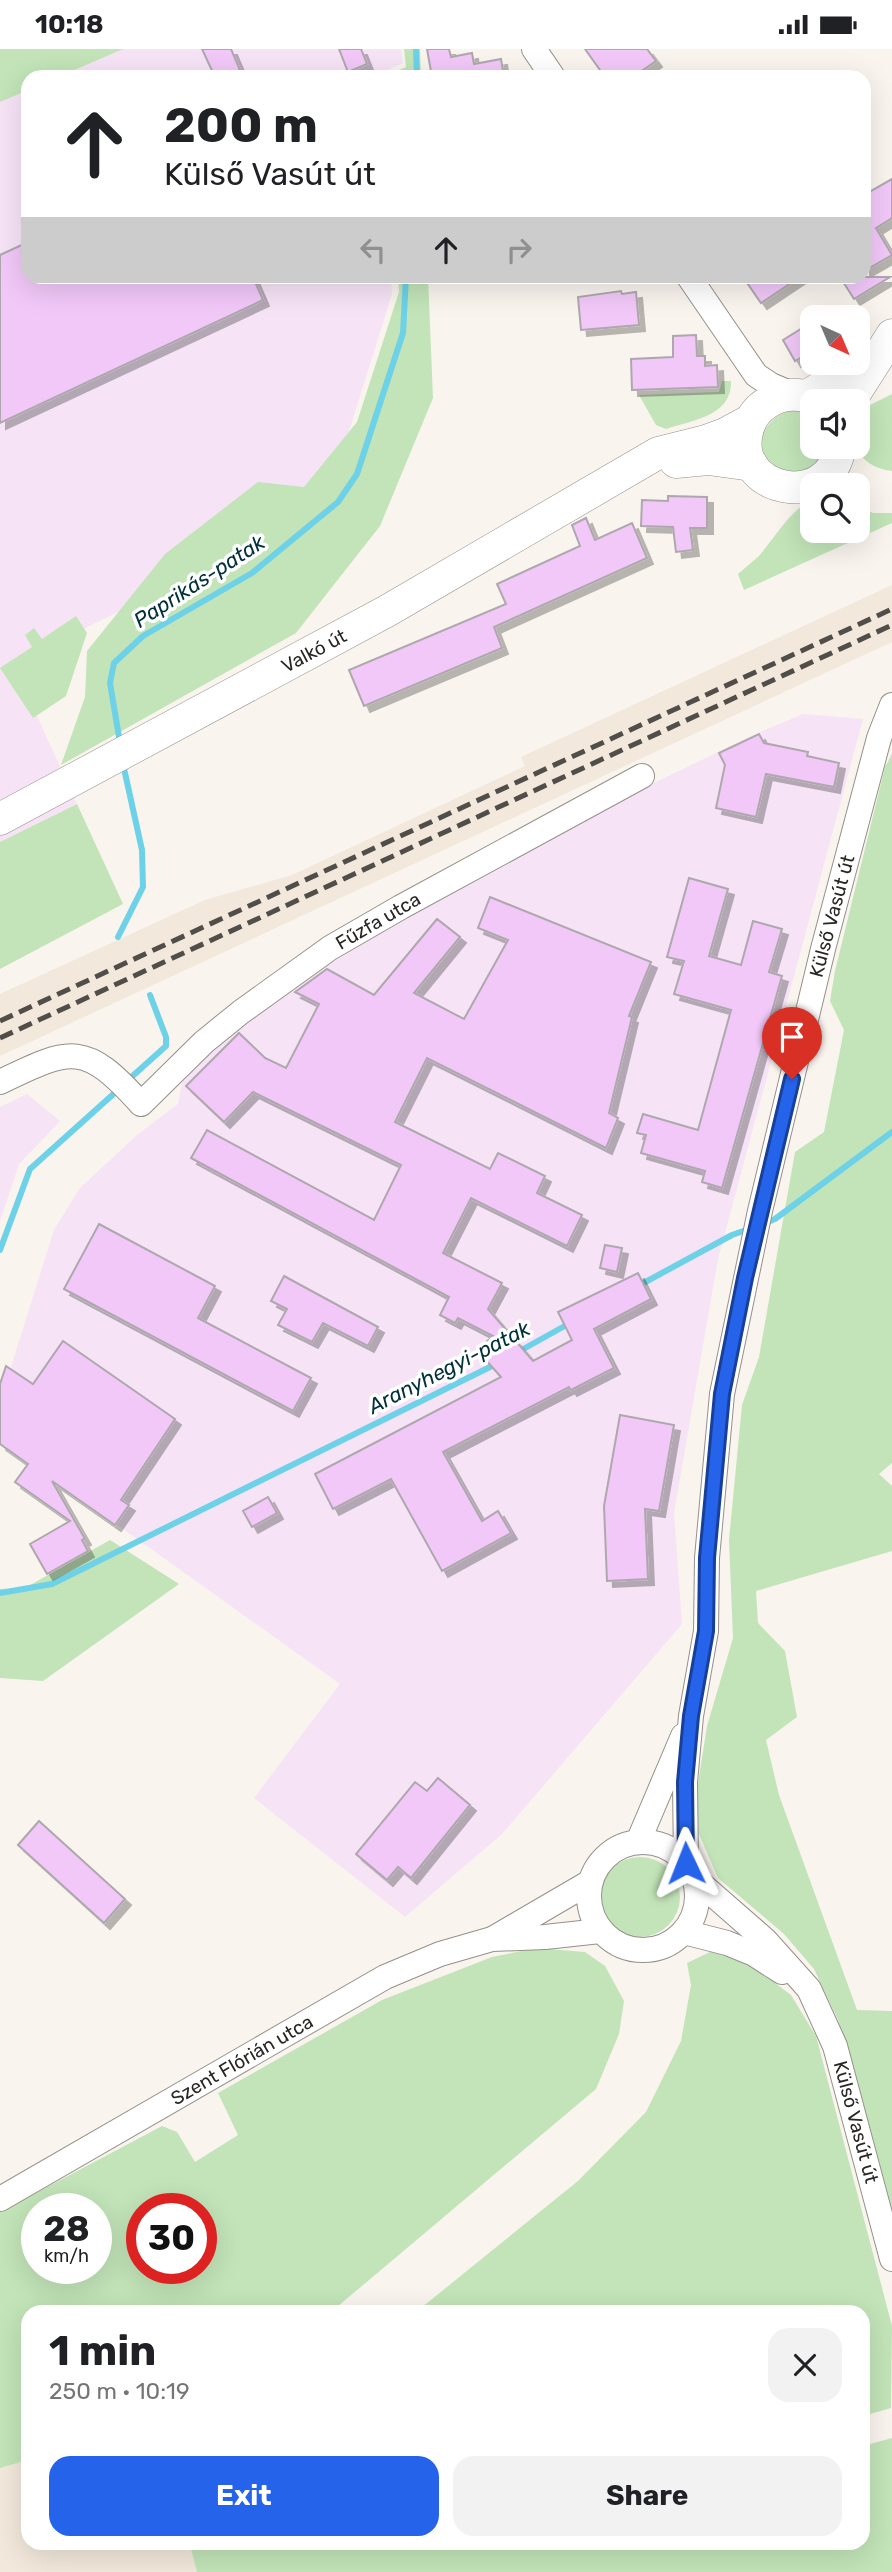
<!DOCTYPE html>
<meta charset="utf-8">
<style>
:root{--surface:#fff;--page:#f2f2f2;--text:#202124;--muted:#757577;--accent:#2563eb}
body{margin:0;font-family:Rubik,sans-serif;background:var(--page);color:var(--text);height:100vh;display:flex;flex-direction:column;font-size:26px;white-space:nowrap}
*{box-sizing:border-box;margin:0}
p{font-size:23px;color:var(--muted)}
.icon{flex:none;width:38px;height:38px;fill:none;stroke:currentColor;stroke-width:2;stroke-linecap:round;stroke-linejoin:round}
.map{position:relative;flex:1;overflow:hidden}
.drawer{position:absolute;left:21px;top:2256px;width:849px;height:245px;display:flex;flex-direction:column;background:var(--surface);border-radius:21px;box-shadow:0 7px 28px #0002}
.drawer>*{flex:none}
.top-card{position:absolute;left:21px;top:21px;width:850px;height:214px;border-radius:21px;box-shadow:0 7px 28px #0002;background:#fff;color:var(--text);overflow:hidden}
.needle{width:46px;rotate:136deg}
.fabs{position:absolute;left:800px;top:256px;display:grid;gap:14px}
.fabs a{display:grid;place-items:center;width:70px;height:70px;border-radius:14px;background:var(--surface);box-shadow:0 7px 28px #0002;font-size:35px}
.speed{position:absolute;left:21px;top:2144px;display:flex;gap:14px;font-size:35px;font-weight:700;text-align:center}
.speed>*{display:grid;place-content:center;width:91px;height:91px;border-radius:50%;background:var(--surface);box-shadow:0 7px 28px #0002;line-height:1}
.speed small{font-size:18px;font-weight:400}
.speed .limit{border:10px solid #d22;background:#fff;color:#111}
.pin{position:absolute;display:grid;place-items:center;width:60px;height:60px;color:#fff;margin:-72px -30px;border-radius:50% 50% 50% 0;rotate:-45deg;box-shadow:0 0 7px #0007}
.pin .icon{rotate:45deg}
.me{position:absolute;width:77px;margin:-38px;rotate:358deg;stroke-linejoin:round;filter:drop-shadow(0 0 5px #0008)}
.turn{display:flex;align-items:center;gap:24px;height:147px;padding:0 28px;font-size:32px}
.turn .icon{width:91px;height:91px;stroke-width:2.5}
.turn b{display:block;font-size:49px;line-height:60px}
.lanes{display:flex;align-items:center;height:66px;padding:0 28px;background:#0003;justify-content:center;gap:35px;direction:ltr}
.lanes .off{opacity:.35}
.round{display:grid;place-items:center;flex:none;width:74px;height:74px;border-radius:21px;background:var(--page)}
.overview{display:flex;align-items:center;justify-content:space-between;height:119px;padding:0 28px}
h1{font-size:42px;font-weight:700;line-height:52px}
.button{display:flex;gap:14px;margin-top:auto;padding:14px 28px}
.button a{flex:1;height:80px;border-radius:21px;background:var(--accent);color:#fff;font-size:28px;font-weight:700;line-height:80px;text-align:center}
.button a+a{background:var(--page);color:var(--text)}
.status{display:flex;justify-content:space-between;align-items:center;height:49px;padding:0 35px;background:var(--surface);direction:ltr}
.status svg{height:19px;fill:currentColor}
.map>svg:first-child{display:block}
.built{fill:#f2e8db}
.industrial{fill:#f6e4f6}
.green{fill:#c2e4b8;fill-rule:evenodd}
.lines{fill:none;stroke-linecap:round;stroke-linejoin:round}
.stream{stroke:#6dd1e8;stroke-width:6}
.building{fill:#f1c8f8;stroke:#aea8ae;stroke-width:2;filter:url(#shadow)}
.minor-casing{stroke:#95908a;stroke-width:26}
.tertiary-casing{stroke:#95908a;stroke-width:33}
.minor{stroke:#fff;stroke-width:24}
.tertiary{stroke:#fff;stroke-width:32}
.rail{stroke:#514e4a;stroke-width:5;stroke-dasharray:14 7;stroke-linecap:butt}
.route-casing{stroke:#184099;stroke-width:18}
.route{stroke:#2563eb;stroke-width:12}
.labels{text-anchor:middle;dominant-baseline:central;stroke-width:7;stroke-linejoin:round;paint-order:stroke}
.street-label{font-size:19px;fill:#2a2825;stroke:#fff}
.water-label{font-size:21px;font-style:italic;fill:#00303a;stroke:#fff}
</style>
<div class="status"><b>10:18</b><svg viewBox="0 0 49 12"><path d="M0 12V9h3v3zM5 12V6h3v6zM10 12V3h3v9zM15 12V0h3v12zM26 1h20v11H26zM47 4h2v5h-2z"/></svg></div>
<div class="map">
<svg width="892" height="2523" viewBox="0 0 892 2523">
<defs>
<filter id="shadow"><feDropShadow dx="6" dy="6" stdDeviation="0" flood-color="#0004"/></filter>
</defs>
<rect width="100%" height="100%" fill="#f9f4ee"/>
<g class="built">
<polygon points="892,536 892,593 0,1007 0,945 205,851 292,826 525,717 521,708"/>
<polygon points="28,2411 28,2494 193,2494 191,2500 197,2523 0,2523 0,2419"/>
</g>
<g class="industrial">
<polygon points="0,0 401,0 403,14 371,28 28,28 28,228 391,228 392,245 329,446 116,564 13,614 77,755 0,793"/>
<polygon points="803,665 863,670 718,1210 674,1464 682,1575 502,1785 405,1868 254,1749 340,1635 0,1392 0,1353 54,1181 80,1139 137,1086 178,1055 182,1033 208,1004 290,941 418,859 583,768 758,684"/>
<polygon points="27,1045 60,1072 19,1115 0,1172 0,1058"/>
</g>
<g class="green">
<polygon points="0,0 123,0 58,28 28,28 28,41 0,53"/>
<polygon points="404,0 420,0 421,28 384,28 406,18"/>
<polygon points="398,228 428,228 433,349 380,477 296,584 61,716 85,648 87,602 165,505 258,433 304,438 357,373 399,243"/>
<path d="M722 332H731C732 367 693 371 666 380L656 376 639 346 719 343Z"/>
<path d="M892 345V422C874 420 864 412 853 397H858V357L860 352 868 357Z"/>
<path d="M788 362H799L812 368V397H825L823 405 809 422C803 423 793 426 787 425 783 424 781 421 777 419 749 403 761 372 788 362Z"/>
<path d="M812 452V481H858V457L873 464H892V474L744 541 738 525C745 519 752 513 759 507 772 492 794 456 812 452Z"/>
<polygon points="76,567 87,584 66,647 33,669 0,619 32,598 25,586 34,579 42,590"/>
<polygon points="892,705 892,1414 879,1425 892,1437 892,1502 756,1542 758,1574 785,1602 797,1668 766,1691 779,1746 857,1961 892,1962 892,2169 838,1971 814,1920 784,1885 718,1829 698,1783 696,1747 707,1677 733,1589 729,1491 742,1356 759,1308 795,1103 824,1083 844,981 830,952 835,922 885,718"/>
<polygon points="77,755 123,855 0,920 0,793"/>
<polygon points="110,1491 179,1535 43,1632 0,1629 0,1540 25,1539"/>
<circle cx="640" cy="1848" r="40"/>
<path d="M537 1899 585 1903 605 1917 624 1952 619 1985 596 2040 331 2263H28V2411L0 2419V2163L162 2077 177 2083 195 2113 238 2086 218 2044 382 1951 492 1908ZM37 2160H96V2219H37ZM142 2160H201V2219H142Z"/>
<polygon points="712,1902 751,1916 791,1946 816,1987 892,2277 891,2359 863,2367 863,2263 416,2263 578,2132 646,2063 681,1992 691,1936 687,1914"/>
<polygon points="892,2389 892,2523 197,2523 191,2500 193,2494 863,2494 863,2397"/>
</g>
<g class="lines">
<g class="stream">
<polyline points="416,0 417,28"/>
<polyline points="120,694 110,634 114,614 143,587 252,524 338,453 357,425 403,284 406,228"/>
<polyline points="118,888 143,838 142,801 123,715"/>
<polyline points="127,1032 166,997 166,988 150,946"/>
<polyline points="763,1175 775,1170 892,1083"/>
<polyline points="0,1201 30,1120 119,1040"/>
<polyline points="638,1237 732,1186 749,1180"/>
<polyline points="518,1303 570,1274"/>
<polyline points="0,1544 52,1535 496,1315"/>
</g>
</g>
<g class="building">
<polygon points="202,0 231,0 240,21 225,28 215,28"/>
<polygon points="339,0 361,0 367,15 348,23"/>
<polygon points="427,0 449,0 451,8 472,4 474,15 501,10 504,28 432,28"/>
<polygon points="585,0 647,0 656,12 633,28 605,28"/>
<polygon points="892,130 892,169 876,179 892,206 864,222 864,146"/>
<polygon points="28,193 28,228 253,228 263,251 0,374 0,206"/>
<polygon points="743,228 800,228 761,254"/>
<polygon points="840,228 890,228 854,250"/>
<polygon points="621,242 622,245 636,243 639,276 581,281 578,248"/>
<polygon points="812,273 812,302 795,312 783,291"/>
<polygon points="696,286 697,307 705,307 705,317 717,316 718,338 632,341 631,310 673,308 673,287"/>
<polygon points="668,447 707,448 707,479 690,479 693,501 676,503 673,478 641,477 642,451 668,452"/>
<polygon points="586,469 595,491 632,474 647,509 494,578 502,599 364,657 349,621 506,555 497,535 580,497 572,476"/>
<polygon points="759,685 764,694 808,703 807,707 839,714 834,738 766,725 756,768 716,759 725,716 719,704"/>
<polygon points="689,829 728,840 709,907 741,916 753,872 782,880 769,923 782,927 722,1139 702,1133 705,1122 641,1104 646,1086 637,1084 643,1065 698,1081 731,961 674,945 684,912 667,908"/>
<polygon points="490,848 651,913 629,967 632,968 609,1064 618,1069 606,1099 427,1009 395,1073 490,1120 498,1104 545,1127 537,1144 582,1166 567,1197 471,1149 443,1204 502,1234 488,1260 533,1312 572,1291 558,1263 638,1224 651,1250 594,1280 614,1319 571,1341 569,1338 443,1403 482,1472 498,1462 511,1484 442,1522 391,1430 333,1460 315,1425 501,1328 477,1301 493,1287 458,1269 455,1274 440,1266 449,1248 191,1109 207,1081 374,1171 401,1116 253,1043 224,1073 186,1037 239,984 265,1009 286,1019 319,955 295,943 327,920 374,946 437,870 460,888 414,944 464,970 508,891 478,879"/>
<polygon points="99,1175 215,1237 198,1269 311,1329 293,1362 64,1240"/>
<polygon points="605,1196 622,1199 617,1223 600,1219"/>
<polygon points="284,1227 378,1278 368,1297 323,1274 312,1293 278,1276 287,1260 271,1252"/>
<polygon points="63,1292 175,1370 121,1451 129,1456 115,1476 52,1432 85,1490 82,1491 88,1502 47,1525 30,1495 70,1472 15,1433 28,1415 0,1395 0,1335 6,1317 33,1335"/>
<polygon points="620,1366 674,1376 659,1462 645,1460 648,1530 607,1532 604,1457"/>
<polygon points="268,1448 277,1464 252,1478 243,1462"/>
<polygon points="438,1729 470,1756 411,1829 398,1818 387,1831 356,1805 415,1733 427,1742"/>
<polygon points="39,1772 125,1850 104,1874 18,1796"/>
</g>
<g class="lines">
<defs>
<g id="minor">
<polyline points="534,0 553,28"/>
<polyline points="689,228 756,326 771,336 792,345"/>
<path d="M0 1033C72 998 85 993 141 1055L204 993 241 963 330 899 401 858 642 727"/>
<polyline points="638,1793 683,1687"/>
<circle cx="643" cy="1847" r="54"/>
<polyline points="686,1814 685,1733 691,1667 706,1582 707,1509 722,1345 760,1162 823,900 879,689 892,656"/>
<polyline points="694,1829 765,1891 809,1940 835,1997 892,2210"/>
<polyline points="684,1883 727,1894 754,1905 782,1923"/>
<polyline points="494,1889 590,1833"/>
<polyline points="0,2150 385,1928 440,1905 492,1890 545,1888 600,1882"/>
</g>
<g id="tertiary">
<polyline points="807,347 845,324 857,313"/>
<path d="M817 352C801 343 782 344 767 354 757 360 751 369 748 379 728 442 831 465 840 397"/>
<polyline points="850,352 892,286"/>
<polyline points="676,413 708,410 752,416"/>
<polyline points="0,770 387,562 658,404 706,392 725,385 751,371"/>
</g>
</defs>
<use href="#minor" class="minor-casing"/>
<use href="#tertiary" class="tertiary-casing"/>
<use href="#minor" class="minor"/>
<use href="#tertiary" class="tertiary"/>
<g class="rail">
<polyline points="0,972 892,560"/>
<polyline points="0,989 892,576"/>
</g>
</g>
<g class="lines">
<defs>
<polyline id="route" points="686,1814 685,1733 691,1667 706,1582 707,1509 722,1345 745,1229 792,1030"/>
</defs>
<use href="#route" class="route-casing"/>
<use href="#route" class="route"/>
</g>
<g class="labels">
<g class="street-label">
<text transform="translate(314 602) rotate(-28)">Valkó út</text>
<text transform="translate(832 867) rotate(-75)">Külső Vasút út</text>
<text transform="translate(378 872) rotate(-30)">Fűzfa utca</text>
<text transform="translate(242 2011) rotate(-30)">Szent Flórián utca</text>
<text transform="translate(856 2073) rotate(75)">Külső Vasút út</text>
</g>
<g class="water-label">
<text transform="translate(199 532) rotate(-33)">Paprikás-patak</text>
<text transform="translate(449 1318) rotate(-27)">Aranyhegyi-patak</text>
</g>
</g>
</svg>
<div class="fabs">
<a><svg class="needle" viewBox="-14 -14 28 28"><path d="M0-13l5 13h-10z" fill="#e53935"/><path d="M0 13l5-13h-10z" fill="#757577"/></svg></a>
<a><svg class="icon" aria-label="sound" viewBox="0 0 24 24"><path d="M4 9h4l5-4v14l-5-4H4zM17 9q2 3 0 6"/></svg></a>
<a><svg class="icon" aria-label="search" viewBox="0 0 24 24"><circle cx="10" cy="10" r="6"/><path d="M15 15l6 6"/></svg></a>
</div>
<div class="speed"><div>28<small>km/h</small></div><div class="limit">30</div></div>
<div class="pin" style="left:792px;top:1030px;background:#d93025"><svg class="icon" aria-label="arrive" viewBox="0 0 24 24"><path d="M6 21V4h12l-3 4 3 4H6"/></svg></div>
<svg class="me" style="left:686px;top:1814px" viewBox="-20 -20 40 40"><path d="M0-17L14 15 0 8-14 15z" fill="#2563eb" stroke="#fff" stroke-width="4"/></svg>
<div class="top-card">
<div class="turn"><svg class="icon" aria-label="ahead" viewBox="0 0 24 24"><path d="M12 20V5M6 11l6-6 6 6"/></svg><div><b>200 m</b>Külső Vasút út</div></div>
<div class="lanes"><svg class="icon off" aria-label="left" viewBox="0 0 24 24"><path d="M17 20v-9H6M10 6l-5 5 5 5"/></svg><svg class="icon" aria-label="ahead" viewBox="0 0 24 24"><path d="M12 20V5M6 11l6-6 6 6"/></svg><svg class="icon off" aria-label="right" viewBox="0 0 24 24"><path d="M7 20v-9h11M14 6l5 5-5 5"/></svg></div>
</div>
<section class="drawer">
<div class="overview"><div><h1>1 min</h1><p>250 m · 10:19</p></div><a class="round"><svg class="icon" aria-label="close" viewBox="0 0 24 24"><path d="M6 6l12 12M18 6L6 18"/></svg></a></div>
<div class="button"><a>Exit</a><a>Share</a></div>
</section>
</div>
